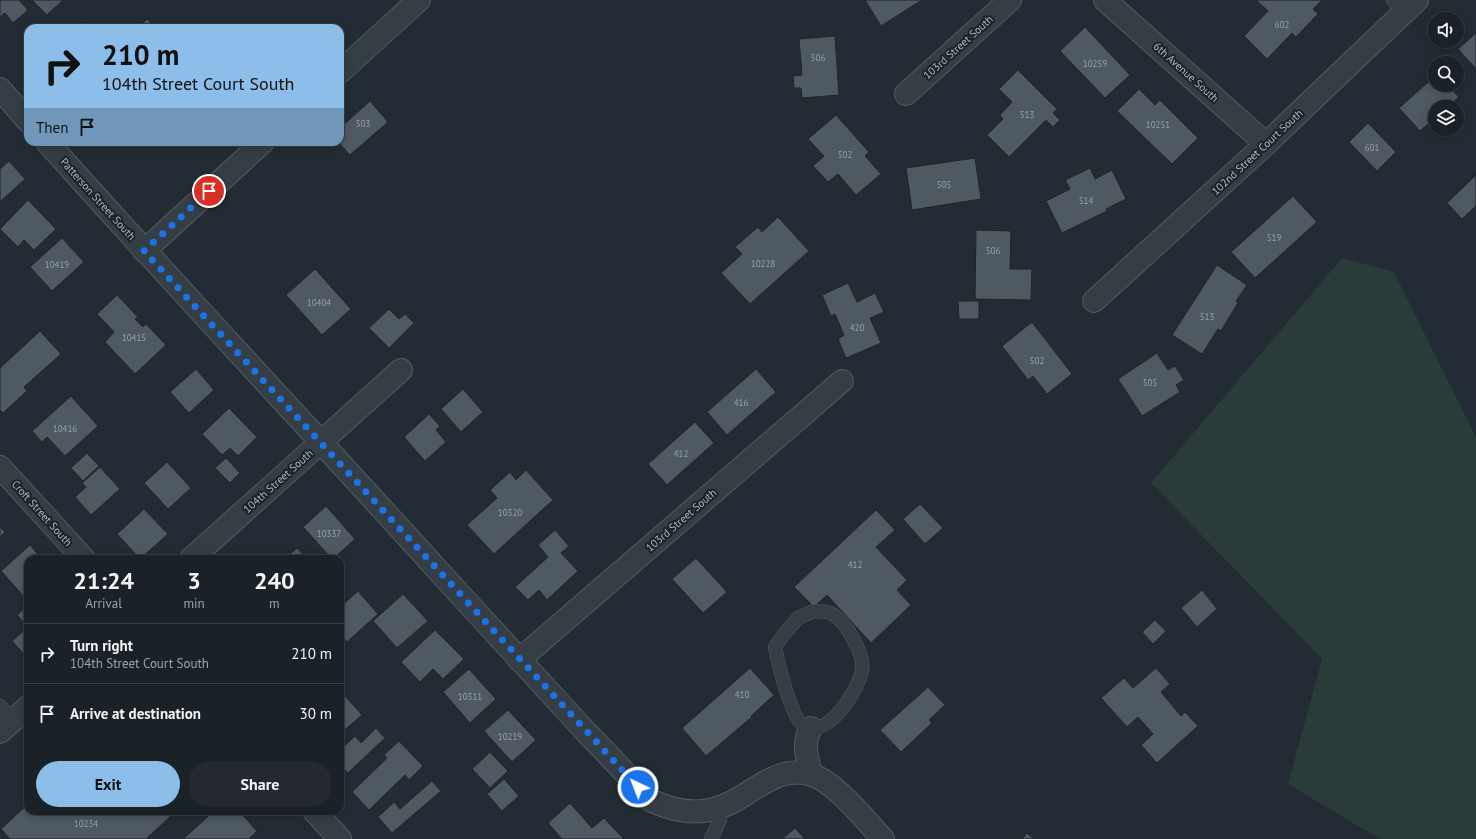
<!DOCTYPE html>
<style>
:root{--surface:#1a2127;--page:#23292f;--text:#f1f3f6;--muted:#9fa3a7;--line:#383e44;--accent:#8dbde9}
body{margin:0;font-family:"PT Sans",sans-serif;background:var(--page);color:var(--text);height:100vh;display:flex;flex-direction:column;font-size:15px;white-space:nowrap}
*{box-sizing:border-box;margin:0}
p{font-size:13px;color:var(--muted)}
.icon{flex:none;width:22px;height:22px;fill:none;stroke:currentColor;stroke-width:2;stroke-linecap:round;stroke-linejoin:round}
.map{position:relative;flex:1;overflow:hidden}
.details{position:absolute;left:24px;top:555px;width:320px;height:260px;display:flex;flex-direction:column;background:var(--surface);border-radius:12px;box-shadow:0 2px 10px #0003,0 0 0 1px var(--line)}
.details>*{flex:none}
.hud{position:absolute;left:24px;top:24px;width:320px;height:122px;border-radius:12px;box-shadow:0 2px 10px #0003,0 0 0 1px var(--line);background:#8dbde9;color:#111;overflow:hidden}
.fabs{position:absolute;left:1428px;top:12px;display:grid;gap:8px}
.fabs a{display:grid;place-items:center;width:36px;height:36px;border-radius:50%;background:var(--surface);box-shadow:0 2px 10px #0003,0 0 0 1px var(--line);font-size:20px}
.pin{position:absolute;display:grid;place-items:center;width:34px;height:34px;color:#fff;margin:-17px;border:2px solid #fff;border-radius:50%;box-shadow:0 1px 4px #0007}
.me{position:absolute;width:44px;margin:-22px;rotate:317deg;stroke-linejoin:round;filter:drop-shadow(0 0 3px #0008)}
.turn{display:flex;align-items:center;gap:14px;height:84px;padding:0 12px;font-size:18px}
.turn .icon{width:52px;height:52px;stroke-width:2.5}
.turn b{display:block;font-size:28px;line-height:34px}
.then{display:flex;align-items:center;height:38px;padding:0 12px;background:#0003;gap:8px;font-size:15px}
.eta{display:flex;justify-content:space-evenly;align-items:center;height:68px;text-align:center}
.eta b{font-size:24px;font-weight:700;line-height:28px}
.action{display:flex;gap:8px;margin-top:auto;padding:8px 12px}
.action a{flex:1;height:46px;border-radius:24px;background:var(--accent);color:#111;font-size:16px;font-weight:700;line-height:46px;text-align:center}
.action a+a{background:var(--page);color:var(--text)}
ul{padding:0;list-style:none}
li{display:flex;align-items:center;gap:12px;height:60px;padding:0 12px;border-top:1px solid var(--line)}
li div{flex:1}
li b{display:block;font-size:15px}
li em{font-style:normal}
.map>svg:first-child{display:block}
.green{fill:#2a3c3a}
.building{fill:#4e5962;stroke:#1d252b}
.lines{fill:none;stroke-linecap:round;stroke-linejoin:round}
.service-casing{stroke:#535c63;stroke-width:14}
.minor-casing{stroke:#535c63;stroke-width:24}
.service{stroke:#363e45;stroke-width:13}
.minor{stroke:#363e45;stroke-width:22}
.route{stroke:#1a73e8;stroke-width:7;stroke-dasharray:0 12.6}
.labels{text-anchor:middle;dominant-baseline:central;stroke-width:4;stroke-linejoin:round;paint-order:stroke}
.number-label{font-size:9px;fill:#98a1a9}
.street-label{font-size:11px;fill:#b0b9c1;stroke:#1b2329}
</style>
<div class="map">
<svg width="1476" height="839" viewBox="0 0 1476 839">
<rect width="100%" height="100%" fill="#232c34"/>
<polygon class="green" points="1342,258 1394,272 1476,437 1476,839 1380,839 1288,784 1322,659 1151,483"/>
<g class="building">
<polygon points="0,0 19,0 28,10 13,23 5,13 0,17"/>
<polygon points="32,0 63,0 47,15"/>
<polygon points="865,0 922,0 881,26"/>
<polygon points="1256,0 1322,0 1313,9 1318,14 1296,37 1292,33 1267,59 1244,36 1268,11"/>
<polygon points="147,19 156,28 138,28"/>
<polygon points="84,22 88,28 75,28"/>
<polygon points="307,23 312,28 301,28"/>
<polygon points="1085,27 1130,75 1105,98 1060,51"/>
<polygon points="1476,33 1476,69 1458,49"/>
<polygon points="835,36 839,95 802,98 801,88 794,88 793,76 802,75 799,39"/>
<polygon points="1018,70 1057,109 1053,113 1060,120 1053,127 1046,120 1009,157 987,135 1003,119 1000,115 1012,102 999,89"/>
<polygon points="1435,76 1435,85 1448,85 1459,97 1447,107 1435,107 1435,118 1420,131 1399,108"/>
<polygon points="1139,89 1155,105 1160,100 1198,138 1172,164 1117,111"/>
<polygon points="370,101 388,122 350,155 338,142 340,142 340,128"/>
<polygon points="836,115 869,152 865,156 881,174 856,195 838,174 828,182 813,166 824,156 808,139"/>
<polygon points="1368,123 1396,152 1377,171 1349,142"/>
<polygon points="975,158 981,199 912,210 906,168"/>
<polygon points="9,161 25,179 0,202 0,169"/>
<polygon points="1090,168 1095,179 1112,170 1126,199 1106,209 1107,211 1062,233 1046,201 1070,189 1065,180"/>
<polygon points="1476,175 1476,206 1462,219 1447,203"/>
<polygon points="1293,196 1317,222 1255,278 1231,252"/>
<polygon points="28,200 56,229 34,250 24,240 18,247 0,229"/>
<polygon points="778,217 809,251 750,304 721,273 742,254 735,247 758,227 762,232"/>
<polygon points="976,230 1011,231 1010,269 1032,269 1031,300 975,299"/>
<polygon points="62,238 84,262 52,291 30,267"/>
<polygon points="1217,265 1247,285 1236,301 1238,303 1221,331 1218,329 1202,354 1172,335"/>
<polygon points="315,269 351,309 322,335 286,295"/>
<polygon points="848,283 857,302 875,293 884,312 870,318 881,343 846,358 838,339 844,335 835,314 831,316 822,295"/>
<polygon points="117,295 138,317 135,319 143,327 146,324 166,345 135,374 105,342 114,332 97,314"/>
<polygon points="958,301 979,301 979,319 959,319"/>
<polygon points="389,309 399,319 405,314 414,323 389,348 369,328"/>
<polygon points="1032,322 1072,374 1047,394 1033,376 1028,380 1002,346"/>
<polygon points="40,331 61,354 24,387 27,391 3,413 0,410 0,368"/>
<polygon points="1157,353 1168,370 1175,366 1184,380 1176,385 1180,392 1142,416 1118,379"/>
<polygon points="196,369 214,390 189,413 170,392"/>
<polygon points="756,369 776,392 727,435 707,412"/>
<polygon points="463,389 483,412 461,432 441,409"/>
<polygon points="71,396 98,426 65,456 47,437 42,442 32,431"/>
<polygon points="229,408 257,437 238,456 230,448 222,455 202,434"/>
<polygon points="429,414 440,426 436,430 446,442 425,461 404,437"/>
<polygon points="695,422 714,443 667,485 648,464"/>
<polygon points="87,453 99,466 83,481 71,468"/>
<polygon points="226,458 240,473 230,483 215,468"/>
<polygon points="167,462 191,488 168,509 144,483"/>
<polygon points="100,467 120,489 91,515 75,497 86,487 82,483"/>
<polygon points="526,470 553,500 494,554 467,525 497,498 490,490 510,472 516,480"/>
<polygon points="920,504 943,528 925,544 903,519"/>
<polygon points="326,506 355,539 333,559 332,559 303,527"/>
<polygon points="144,509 168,534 140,559 117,534"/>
<polygon points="876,510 895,530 876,547 907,580 897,590 911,605 871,643 827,595 814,607 794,587"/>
<polygon points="0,527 5,532 0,537"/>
<polygon points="555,530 569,546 561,553 578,571 547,600 539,590 528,600 515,587 548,557 538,545"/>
<polygon points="30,545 42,559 28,559 27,600 1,571"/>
<polygon points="297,548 307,559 285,559"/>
<polygon points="696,558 727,592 703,613 672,579"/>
<polygon points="1202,590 1217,609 1197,627 1181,608"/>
<polygon points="358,591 378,614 347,642 340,634 340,607"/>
<polygon points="403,594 428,621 397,648 373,621"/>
<polygon points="28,605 28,659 12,641 28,627 17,615"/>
<polygon points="1155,620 1166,631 1153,644 1142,632"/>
<polygon points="435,630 464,659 443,679 433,669 420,682 401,662"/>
<polygon points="750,668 774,695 751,716 752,717 706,756 682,728"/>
<polygon points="1156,668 1170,684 1161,692 1181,716 1185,712 1198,726 1157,763 1141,745 1153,734 1138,717 1127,727 1101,698 1124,678 1133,688"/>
<polygon points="469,669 496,699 470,723 443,692"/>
<polygon points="928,687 945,705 929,720 932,723 901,752 880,730"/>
<polygon points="340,690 362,715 340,734"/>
<polygon points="508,710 536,740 512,762 484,731"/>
<polygon points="376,728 385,738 348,773 340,765 340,750 355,736 361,743"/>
<polygon points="399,741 423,766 409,780 405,775 369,810 352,792 387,758 384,755"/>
<polygon points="490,752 508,771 490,788 472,769"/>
<polygon points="504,779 519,796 502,811 487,794"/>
<polygon points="432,781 441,791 392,833 378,817 394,802 400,809"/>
<polygon points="570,803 592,828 604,818 624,839 562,839 548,823"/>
<polygon points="28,804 28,811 167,811 171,816 146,839 10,839 1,829"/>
<polygon points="214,811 239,811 257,831 249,839 183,839"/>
<polygon points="795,828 805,839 782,839"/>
<polygon points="1027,833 1034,839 1022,839"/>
</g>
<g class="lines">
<defs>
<g id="service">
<polyline points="1393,0 1404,12"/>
<path d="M814 611C819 612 828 611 832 614 846 621 865 655 862 671 858 690 828 739 804 726 791 718 778 663 775 647L784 634 798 618Z"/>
<polyline points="0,706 13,720"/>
<polyline points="711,839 720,820"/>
</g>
<g id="minor">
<polyline points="1105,0 1266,144"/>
<polyline points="340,72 419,0"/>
<polyline points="0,89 28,121"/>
<polyline points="906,94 1010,0"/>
<path d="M47 142C178 289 312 431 444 577 492 629 539 681 587 733 601 747 614 761 628 776 635 784 643 794 652 801 736 839 754 761 809 774 834 780 865 820 883 839"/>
<polyline points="144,251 263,142"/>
<polyline points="1094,301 1266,144 1417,0"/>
<polyline points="0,467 84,559"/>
<polyline points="191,559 401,370"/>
<polyline points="519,660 842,381"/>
<polyline points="0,732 28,707"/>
<path d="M811 774C807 758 802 743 811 728"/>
<polyline points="314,811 340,839"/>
</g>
</defs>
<use href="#service" class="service-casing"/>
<use href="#minor" class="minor-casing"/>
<use href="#service" class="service"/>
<use href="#minor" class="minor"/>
</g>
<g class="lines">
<polyline class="route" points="209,191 144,251 638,787"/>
</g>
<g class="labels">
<g class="number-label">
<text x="1282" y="24">602</text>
<text x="818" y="57">506</text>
<text x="1095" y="63">10259</text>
<text x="1027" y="114">513</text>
<text x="363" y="123">503</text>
<text x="1158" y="124">10251</text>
<text x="1372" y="147">601</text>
<text x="845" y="154">502</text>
<text x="944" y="184">505</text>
<text x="1086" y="200">514</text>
<text x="1274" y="237">519</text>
<text x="993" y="250">506</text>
<text x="763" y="263">10228</text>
<text x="57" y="264">10419</text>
<text x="319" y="302">10404</text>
<text x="1207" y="316">513</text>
<text x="857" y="327">420</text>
<text x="134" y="337">10415</text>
<text x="1037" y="360">502</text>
<text x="1150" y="382">505</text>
<text x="741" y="402">416</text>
<text x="65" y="428">10416</text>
<text x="681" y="453">412</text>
<text x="510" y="512">10320</text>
<text x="329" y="533">10337</text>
<text x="855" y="564">412</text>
<text x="742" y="694">410</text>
<text x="470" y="696">10311</text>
<text x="510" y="736">10219</text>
<text x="86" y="823">10234</text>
</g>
<g class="street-label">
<text transform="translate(958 47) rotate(-42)">103rd Street South</text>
<text transform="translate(1186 72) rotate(42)">6th Avenue South</text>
<text transform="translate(1257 152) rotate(-43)">102nd Street Court South</text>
<text transform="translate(98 199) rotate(48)">Patterson Street South</text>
<text transform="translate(278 481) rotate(-42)">104th Street South</text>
<text transform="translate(42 513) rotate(48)">Croft Street South</text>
<text transform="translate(681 520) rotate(-41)">103rd Street South</text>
</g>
</g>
</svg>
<div class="fabs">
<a><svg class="icon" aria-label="sound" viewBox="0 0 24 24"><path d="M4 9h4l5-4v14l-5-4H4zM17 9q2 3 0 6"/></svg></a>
<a><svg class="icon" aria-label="search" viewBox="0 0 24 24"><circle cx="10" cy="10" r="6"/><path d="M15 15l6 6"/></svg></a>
<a><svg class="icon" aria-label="layers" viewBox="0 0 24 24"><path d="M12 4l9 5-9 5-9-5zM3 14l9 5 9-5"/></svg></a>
</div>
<div class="pin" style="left:209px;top:191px;background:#d93025"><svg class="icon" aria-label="arrive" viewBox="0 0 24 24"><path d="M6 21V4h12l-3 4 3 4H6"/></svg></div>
<svg class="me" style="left:638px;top:787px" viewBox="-20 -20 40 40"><circle r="17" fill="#1a73e8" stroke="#fff" stroke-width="3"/><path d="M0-11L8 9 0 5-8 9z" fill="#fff"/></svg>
<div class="hud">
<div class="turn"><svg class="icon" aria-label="right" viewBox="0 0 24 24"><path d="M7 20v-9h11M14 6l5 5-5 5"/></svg><div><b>210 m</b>104th Street Court South</div></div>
<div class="then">Then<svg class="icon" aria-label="arrive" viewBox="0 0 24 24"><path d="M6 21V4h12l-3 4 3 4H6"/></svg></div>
</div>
<section class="details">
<div class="eta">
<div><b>21:24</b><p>Arrival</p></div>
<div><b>3</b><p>min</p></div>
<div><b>240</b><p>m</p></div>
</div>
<ul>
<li><svg class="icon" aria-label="right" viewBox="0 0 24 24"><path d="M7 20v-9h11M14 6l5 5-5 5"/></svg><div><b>Turn right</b><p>104th Street Court South</p></div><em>210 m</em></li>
<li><svg class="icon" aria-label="arrive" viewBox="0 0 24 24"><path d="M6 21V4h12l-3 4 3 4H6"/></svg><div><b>Arrive at destination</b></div><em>30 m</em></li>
</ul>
<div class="action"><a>Exit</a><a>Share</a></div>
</section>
</div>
